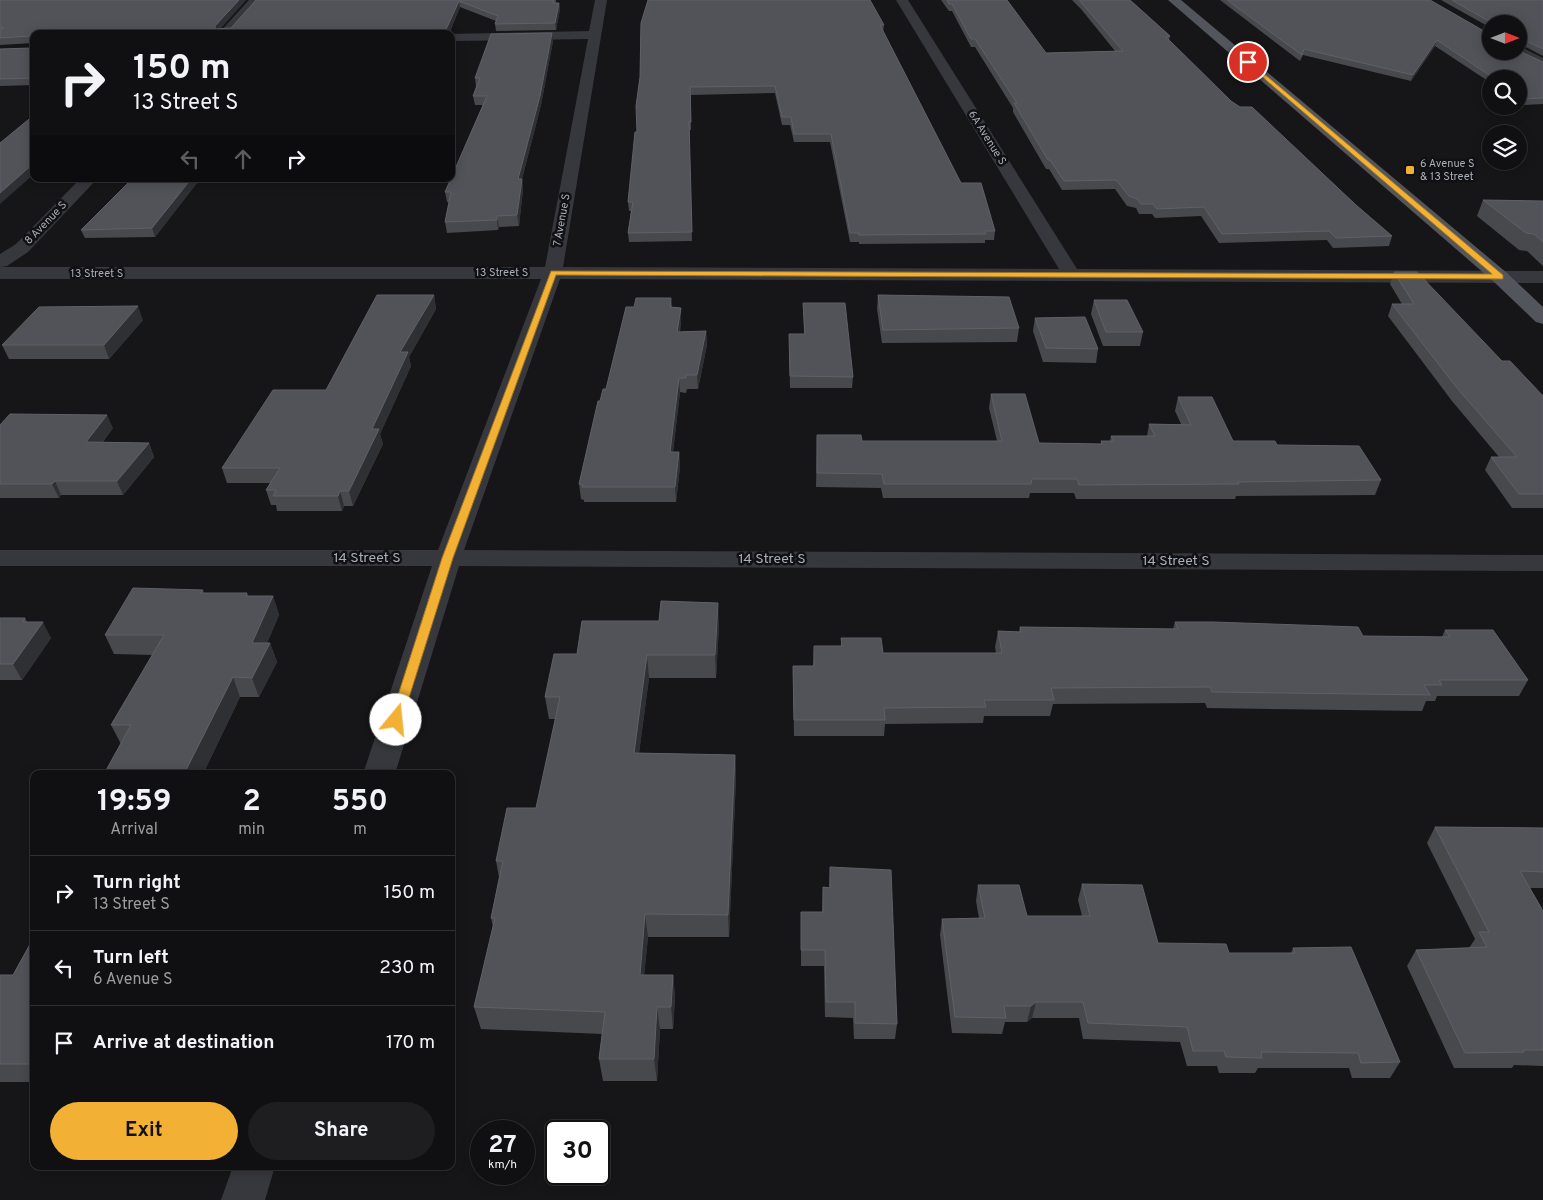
<!DOCTYPE html>
<style>
:root{--surface:#101012;--page:#1e1e20;--text:#f1f3f6;--muted:#9c9d9f;--line:#303032;--accent:#f2b134}
body{margin:0;font-family:Overpass,sans-serif;background:var(--page);color:var(--text);height:100vh;display:flex;flex-direction:column;font-size:19px;white-space:nowrap}
*{box-sizing:border-box;margin:0}
p{font-size:16px;color:var(--muted)}
.icon{flex:none;width:28px;height:28px;fill:none;stroke:currentColor;stroke-width:2;stroke-linecap:round;stroke-linejoin:round}
.map{position:relative;flex:1;overflow:hidden}
.panel{position:absolute;left:30px;top:770px;width:425px;height:400px;display:flex;flex-direction:column;background:var(--surface);border-radius:10px;box-shadow:0 2px 12px #0003,0 0 0 1px var(--line)}
.panel>*{flex:none}
.guide{position:absolute;left:30px;top:30px;width:425px;height:152px;border-radius:10px;box-shadow:0 2px 12px #0003,0 0 0 1px var(--line);background:#101012;color:var(--text);overflow:hidden}
.needle{width:32px;rotate:90deg}
.tools{position:absolute;left:1482px;top:15px;display:grid;gap:10px}
.tools a{display:grid;place-items:center;width:45px;height:45px;border-radius:50%;background:var(--surface);box-shadow:0 2px 12px #0003,0 0 0 1px var(--line);font-size:25px}
.speed{position:absolute;left:470px;top:1120px;display:flex;gap:10px;font-size:25px;font-weight:700;text-align:center}
.speed>*{display:grid;place-content:center;width:65px;height:65px;border-radius:50%;background:var(--surface);box-shadow:0 2px 12px #0003,0 0 0 1px var(--line);line-height:1}
.speed small{font-size:12px;font-weight:400}
.speed .limit{border:2px solid #111;border-radius:8px;background:#fff;color:#111}
.pin{position:absolute;display:grid;place-items:center;width:42px;height:42px;color:#fff;margin:-21px;border:2px solid #fff;border-radius:50%;box-shadow:0 1px 5px #0007}
.me{position:absolute;width:55px;margin:-28px;rotate:17deg;stroke-linejoin:round;filter:drop-shadow(0 0 4px #0008)}
.turn{display:flex;align-items:center;gap:18px;height:105px;padding:0 20px;font-size:22px}
.turn .icon{width:65px;height:65px;stroke-width:2.5}
.turn b{display:block;font-size:35px;line-height:42px}
.lanes{display:flex;align-items:center;height:48px;padding:0 20px;background:#0003;justify-content:center;gap:25px;direction:ltr}
.lanes .off{opacity:.35}
.eta{display:flex;justify-content:space-evenly;align-items:center;height:85px;text-align:center}
.eta b{font-size:30px;font-weight:700;line-height:35px}
.button{display:flex;gap:10px;margin-top:auto;padding:10px 20px}
.button a{flex:1;height:58px;border-radius:30px;background:var(--accent);color:#111;font-size:20px;font-weight:700;line-height:58px;text-align:center}
.button a+a{background:var(--page);color:var(--text)}
ul{padding:0;list-style:none}
li{display:flex;align-items:center;gap:15px;height:75px;padding:0 20px;border-top:1px solid var(--line)}
li div{flex:1}
li b{display:block;font-size:19px}
li em{font-style:normal}
.map>svg:first-child{display:block}
.lines{fill:none;stroke-linecap:round;stroke-linejoin:round}
.minor{fill:#37383d;fill-rule:evenodd}
.major{fill:#53555c;fill-rule:evenodd}
.wall{fill:#47494d}
.shaded-wall{fill:#2f3033}
.building{fill:#525359;stroke:#5f6168}
.route{fill:#f2b134;stroke:#9d7322}
.poi-dot{fill:#f2b134;stroke:#111113;stroke-width:2}
.labels{text-anchor:middle;dominant-baseline:central;stroke-width:5;stroke-linejoin:round;paint-order:stroke}
.far-street-label{font-size:11px;fill:#a8adb8;stroke:#111113}
.far-poi-label{font-size:11px;fill:#a8adb8;stroke:#111113;text-anchor:start}
.street-label{font-size:14px;fill:#a8adb8;stroke:#111113}
</style>
<div class="map">
<svg width="1543" height="1200" viewBox="0 0 1543 1200">
<rect width="100%" height="100%" fill="#161618"/>
<g class="lines">
<g class="minor">
<polygon points="249,0 261,0 231,34 218,34"/>
<polygon points="595,0 607,0 563,267 1059,269 896,0 908,0 1077,269 1543,271 1543,283 560,279 464,550 1543,555 1543,571 459,566 395,774 363,774 432,566 0,566 0,550 438,550 541,279 0,279 0,254 16,244 80,179 97,179 28,252 7,266 1,267 545,267 588,39 451,41 451,34 449,34 589,31"/>
<polygon points="1519,46 1543,58 1543,68 1514,53 1513,51 1519,51"/>
<polygon points="233,1166 275,1166 265,1200 221,1200"/>
</g>
<polygon class="major" points="1168,0 1181,0 1507,273 1543,307 1543,324 1536,322 1493,281"/>
</g>
<g class="wall">
<polygon points="0,0 246,0 220,28 231,28 256,0 556,0 556,3 559,3 560,9 556,30 496,31 495,24 496,21 460,7 449,34 34,34 34,85 0,86 0,49 31,48 33,46 33,43 0,45"/>
<polygon points="941,0 1007,0 1046,53 1115,51 1081,9 1072,0 1130,0 1170,36 1169,40 1231,101 1392,236 1389,246 1333,248 1327,240 1219,243 1201,216 1155,218 1152,214 1139,214 1136,208 1127,206 1115,189 1062,190 1049,169 1046,169 1013,112 1013,108 975,47 971,47 952,11 949,11"/>
<polygon points="1220,0 1430,0 1491,51 1543,62 1543,104 1523,105 1519,102 1519,79 1491,79 1491,83 1435,46 1411,81 1303,55 1300,61"/>
<polygon points="1441,0 1543,0 1543,56 1520,44 1519,45 1519,24 1491,24 1491,28"/>
<polygon points="641,23 884,25 883,32 961,183 995,231 994,240 985,240 985,243 859,244 859,242 850,242 830,142 794,142 790,125 782,125 775,93 691,95 691,130 689,130 692,241 629,242 628,233 631,211 629,211 628,202 637,132 640,77"/>
<polygon points="553,41 541,105 522,179 523,189 519,226 499,227 498,230 447,233 445,222 449,202 447,202 445,192 483,105 475,105 473,96 476,87 475,78"/>
<polygon points="34,103 34,113 33,113 30,106"/>
<polygon points="132,179 200,179 155,237 85,238 81,230"/>
<polygon points="1483,200 1543,201 1543,266 1527,251 1519,250 1477,216"/>
<polygon points="1394,272 1502,361 1543,396 1543,508 1512,508 1485,470 1491,457 1499,457 1452,401 1388,316 1392,304 1402,304 1390,284"/>
<polygon points="434,295 436,309 409,357 411,366 380,434 383,444 353,506 344,506 342,511 277,511 276,505 271,505 266,490 270,483 227,483 222,468 326,390"/>
<polygon points="878,295 1019,328 1017,342 882,343 877,309"/>
<polygon points="671,298 672,307 681,308 681,321 680,332 706,331 707,345 698,389 687,389 686,393 680,392 673,452 679,452 680,467 676,502 584,502 584,500 581,499 579,484 600,401 606,389 634,307"/>
<polygon points="1094,300 1143,332 1140,346 1103,346 1091,314"/>
<polygon points="803,303 853,377 852,388 790,388 789,345 804,334"/>
<polygon points="1035,318 1098,349 1096,363 1043,362 1033,331"/>
<polygon points="143,320 109,359 9,359 2,345"/>
<polygon points="991,394 1039,443 1101,444 1101,441 1110,441 1111,436 1147,436 1149,424 1181,424 1175,411 1178,397 1233,441 1277,445 1381,480 1375,495 1236,496 1235,499 1076,499 1074,493 1030,493 1029,498 883,498 881,488 816,487 817,435 862,441 997,441 989,408"/>
<polygon points="0,425 113,428 102,443 149,443 154,457 123,495 61,495 59,498 0,498"/>
<polygon points="203,590 204,593 247,593 248,596 273,596 279,615 267,643 270,643 277,662 259,697 240,697 203,774 104,774 121,744 111,725 153,655 114,654 105,635"/>
<polygon points="0,618 25,618 27,622 51,638 22,680 0,680"/>
<polygon points="1175,622 1363,636 1442,637 1445,630 1528,680 1519,696 1437,696 1435,701 1426,701 1422,711 1207,708 1205,703 1053,704 1050,716 984,716 983,723 885,724 884,736 794,736 793,666 813,666 814,646 841,646 841,638 883,653 996,653 995,647 998,631 1019,632 1020,627 1173,629"/>
<polygon points="719,625 716,678 649,678 639,753 735,755 736,778 729,937 648,937 644,975 673,975 675,997 673,1029 660,1029 657,1081 603,1081 599,1059 602,1034 481,1029 474,1007 493,927 491,918 499,877 496,861 536,808 556,719 549,719 545,697 577,654"/>
<polygon points="1435,827 1543,828 1543,888 1530,888 1543,911 1543,1066 1514,1065 1512,1068 1454,1068 1407,966 1416,950 1469,948 1475,939 1427,843"/>
<polygon points="830,867 897,1024 895,1039 854,1039 853,1018 825,1017 824,966 801,966 801,912 822,912 823,887 829,888"/>
<polygon points="1082,884 1158,943 1229,953 1291,953 1293,948 1400,1062 1390,1078 1352,1078 1349,1068 1258,1068 1255,1073 1219,1073 1217,1066 1187,1066 1180,1042 1083,1039 1079,1018 1032,1018 1027,1022 1005,1022 1002,1034 952,1033 940,935 942,919 979,918 976,901 978,885 1027,916 1082,916 1078,900"/>
<polygon points="34,937 34,1082 0,1082 0,975 13,975"/>
</g>
<g class="shaded-wall">
<polygon points="239,0 246,0 216,34 215,26"/>
<polygon points="459,1 460,7 449,34 444,34"/>
<polygon points="559,3 560,9 556,30 555,23"/>
<polygon points="552,33 553,41 541,105 522,179 523,189 519,226 517,215 518,179"/>
<polygon points="1437,40 1435,46 1411,81 1413,75"/>
<polygon points="34,163 34,174 0,204 0,193"/>
<polygon points="191,179 200,179 155,237 152,228"/>
<polygon points="497,216 499,227 498,230 497,220"/>
<polygon points="434,295 436,309 409,357 411,366 380,434 383,444 353,506 349,491 400,352"/>
<polygon points="138,306 143,320 109,359 104,345"/>
<polygon points="681,308 681,321 677,345 677,332"/>
<polygon points="706,331 707,345 698,389 697,375"/>
<polygon points="679,378 680,392 671,467 670,452"/>
<polygon points="107,415 113,428 91,456 86,442"/>
<polygon points="149,443 154,457 123,495 117,481"/>
<polygon points="679,452 680,467 676,502 675,487"/>
<polygon points="55,481 61,495 59,498 52,484"/>
<polygon points="340,491 344,506 342,511 338,496"/>
<polygon points="273,596 279,615 259,662 252,643"/>
<polygon points="718,603 719,625 716,678 715,655"/>
<polygon points="43,622 51,638 22,680 13,664"/>
<polygon points="270,643 277,662 259,697 252,678"/>
<polygon points="647,655 649,678 636,776 634,753"/>
<polygon points="233,677 240,697 203,774 184,774"/>
<polygon points="735,755 736,778 729,937 728,915"/>
<polygon points="645,914 648,937 642,997 640,975"/>
<polygon points="673,975 675,997 673,1029 671,1007"/>
<polygon points="1036,1002 1032,1018 1027,1022 1031,1006"/>
<polygon points="657,1007 660,1029 657,1081 654,1059"/>
</g>
<g class="building">
<polygon points="0,0 239,0 215,26 215,29 231,28 256,0 554,0 553,3 559,3 555,23 495,24 498,16 459,1 444,34 34,34 34,78 0,79 0,49 31,48 33,46 33,38 31,36 0,38 0,30 4,28 0,28"/>
<polygon points="648,0 870,0 884,25 880,25 961,183 981,183 995,231 985,231 986,234 859,235 859,233 850,233 831,134 794,134 791,117 782,117 775,86 690,87 691,122 689,122 692,232 628,233 633,202 628,202 635,132 637,132 636,106 640,77 641,23"/>
<polygon points="947,0 1007,0 1046,53 1123,51 1079,0 1130,0 1170,36 1166,37 1231,101 1240,107 1252,107 1356,205 1392,236 1336,238 1329,231 1222,234 1204,207 1157,209 1153,204 1141,204 1137,199 1129,196 1116,180 1064,181 1050,160 1048,160 1014,103 1017,103 975,39 971,39 952,4 949,4"/>
<polygon points="1227,0 1430,0 1491,35 1491,51 1519,51 1543,62 1543,98 1525,99 1519,94 1519,79 1495,79 1437,40 1413,75 1304,49 1302,55"/>
<polygon points="1452,0 1543,0 1543,49 1522,39 1520,39 1519,44 1519,24 1494,24"/>
<polygon points="552,33 540,96 518,179 522,179 517,215 497,216 497,220 445,222 451,192 445,192 487,96 473,96 480,78 475,78 491,34"/>
<polygon points="34,115 34,163 0,193 0,143"/>
<polygon points="132,179 191,179 152,228 81,230"/>
<polygon points="1483,200 1543,201 1543,242 1534,234 1526,233"/>
<polygon points="1394,272 1417,272 1502,361 1510,361 1543,396 1543,494 1519,494 1491,457 1517,457 1457,388 1392,304 1414,304"/>
<polygon points="377,295 434,295 400,352 408,352 372,429 379,429 349,491 340,491 338,496 273,496 276,490 266,490 280,468 222,468 273,390 326,390"/>
<polygon points="878,295 1009,297 1019,328 883,330"/>
<polygon points="636,298 671,298 670,307 681,308 677,332 706,331 697,375 686,375 686,378 679,378 670,452 679,452 675,487 582,487 583,485 579,484 598,401 600,401 603,389 606,389 626,307 634,307"/>
<polygon points="1094,300 1127,300 1143,332 1106,332"/>
<polygon points="803,303 845,303 853,377 790,376 789,334 805,334"/>
<polygon points="138,306 104,345 2,345 39,307"/>
<polygon points="1085,317 1098,349 1046,348 1035,318"/>
<polygon points="991,394 1025,394 1039,443 1102,444 1101,441 1114,441 1111,436 1155,436 1149,424 1191,425 1178,397 1212,397 1233,441 1275,441 1277,445 1359,446 1381,480 1238,482 1239,484 1079,485 1077,479 1032,479 1031,484 884,484 882,474 817,473 817,435 861,435 862,441 1002,441"/>
<polygon points="10,414 107,415 86,442 149,443 117,481 55,481 52,484 0,484 0,425"/>
<polygon points="133,588 203,590 200,593 247,593 246,596 273,596 252,643 270,643 252,678 233,677 184,774 104,774 131,725 111,725 164,635 105,635"/>
<polygon points="661,601 718,603 715,655 647,655 634,753 735,755 728,915 645,914 640,975 673,975 671,1007 657,1007 654,1059 599,1059 605,1012 474,1007 495,918 491,918 503,861 496,861 507,808 536,808 560,697 545,697 554,654 577,654 582,621 659,621"/>
<polygon points="0,618 25,618 23,622 43,622 13,664 0,664"/>
<polygon points="1175,622 1213,622 1358,627 1363,636 1450,637 1445,630 1493,630 1528,680 1439,680 1442,685 1424,685 1430,695 1212,692 1210,687 1051,688 1054,700 984,700 986,707 884,708 885,720 794,720 793,666 814,666 814,646 842,646 841,638 881,638 883,653 1002,653 998,631 1021,632 1020,627 1178,629"/>
<polygon points="1435,827 1543,828 1543,872 1520,871 1543,911 1543,1050 1523,1050 1524,1052 1465,1053 1416,950 1487,947 1479,932 1489,932"/>
<polygon points="830,867 891,870 897,1024 855,1023 855,1002 826,1002 825,950 801,950 801,912 823,912 823,887 830,888"/>
<polygon points="1082,884 1142,885 1158,943 1226,944 1229,953 1295,953 1293,948 1351,947 1400,1062 1361,1063 1358,1053 1261,1052 1262,1058 1226,1057 1224,1051 1193,1051 1187,1027 1088,1023 1083,1002 1036,1002 1031,1006 1004,1006 1006,1018 955,1017 942,919 985,918 978,885 1019,885 1027,916 1090,916"/>
<polygon points="34,937 34,1064 0,1064 0,975 13,975"/>
</g>
<polygon class="route" points="1246,61 1249,61 1503,275 1503,279 556,275 453,558 402,720 401,723 392,723 390,720 442,558 551,271 1492,274 1246,63"/>
<rect class="poi-dot" x="1405" y="165" width="10" height="10" rx="2.5"/>
<g class="labels">
<g class="far-street-label">
<text transform="translate(987 138) rotate(58)">6A Avenue S</text>
<text transform="translate(562 220) rotate(-80)">7 Avenue S</text>
<text transform="translate(46 223) rotate(-46)">8 Avenue S</text>
<text x="502" y="273">13 Street S</text>
<text x="97" y="274">13 Street S</text>
</g>
<g class="far-poi-label">
<text x="1420" y="164">6 Avenue S<tspan x="1420" dy="13">&amp; 13 Street</tspan></text>
</g>
<g class="street-label">
<text x="367" y="558">14 Street S</text>
<text x="772" y="559">14 Street S</text>
<text x="1176" y="561">14 Street S</text>
</g>
</g>
</svg>
<div class="tools">
<a><svg class="needle" viewBox="-14 -14 28 28"><path d="M0-13l5 13h-10z" fill="#e53935"/><path d="M0 13l5-13h-10z" fill="#9c9d9f"/></svg></a>
<a><svg class="icon" aria-label="search" viewBox="0 0 24 24"><circle cx="10" cy="10" r="6"/><path d="M15 15l6 6"/></svg></a>
<a><svg class="icon" aria-label="layers" viewBox="0 0 24 24"><path d="M12 4l9 5-9 5-9-5zM3 14l9 5 9-5"/></svg></a>
</div>
<div class="speed"><div>27<small>km/h</small></div><div class="limit">30</div></div>
<div class="pin" style="left:1248px;top:62px;background:#d93025"><svg class="icon" aria-label="arrive" viewBox="0 0 24 24"><path d="M6 21V4h12l-3 4 3 4H6"/></svg></div>
<svg class="me" style="left:396px;top:720px" viewBox="-20 -20 40 40"><circle r="19" fill="#fff"/><path d="M0-13L10 11 0 6-10 11z" fill="#f2b134"/></svg>
<div class="guide">
<div class="turn"><svg class="icon" aria-label="right" viewBox="0 0 24 24"><path d="M7 20v-9h11M14 6l5 5-5 5"/></svg><div><b>150 m</b>13 Street S</div></div>
<div class="lanes"><svg class="icon off" aria-label="left" viewBox="0 0 24 24"><path d="M17 20v-9H6M10 6l-5 5 5 5"/></svg><svg class="icon off" aria-label="ahead" viewBox="0 0 24 24"><path d="M12 20V5M6 11l6-6 6 6"/></svg><svg class="icon" aria-label="right" viewBox="0 0 24 24"><path d="M7 20v-9h11M14 6l5 5-5 5"/></svg></div>
</div>
<section class="panel">
<div class="eta">
<div><b>19:59</b><p>Arrival</p></div>
<div><b>2</b><p>min</p></div>
<div><b>550</b><p>m</p></div>
</div>
<ul>
<li><svg class="icon" aria-label="right" viewBox="0 0 24 24"><path d="M7 20v-9h11M14 6l5 5-5 5"/></svg><div><b>Turn right</b><p>13 Street S</p></div><em>150 m</em></li>
<li><svg class="icon" aria-label="left" viewBox="0 0 24 24"><path d="M17 20v-9H6M10 6l-5 5 5 5"/></svg><div><b>Turn left</b><p>6 Avenue S</p></div><em>230 m</em></li>
<li><svg class="icon" aria-label="arrive" viewBox="0 0 24 24"><path d="M6 21V4h12l-3 4 3 4H6"/></svg><div><b>Arrive at destination</b></div><em>170 m</em></li>
</ul>
<div class="button"><a>Exit</a><a>Share</a></div>
</section>
</div>
